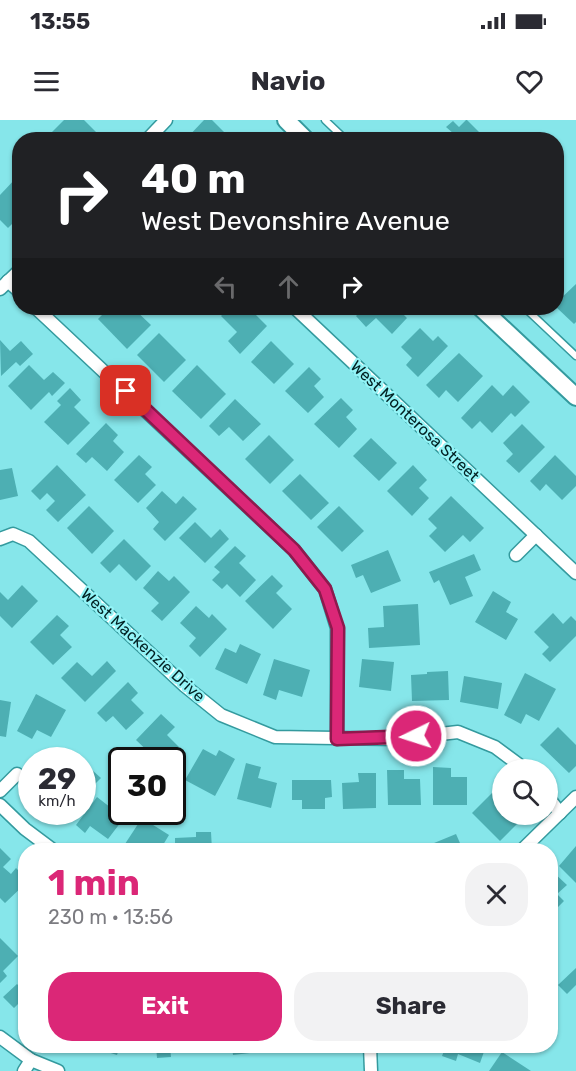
<!DOCTYPE html>
<meta charset="utf-8">
<style>
:root{--surface:#fff;--page:#f2f2f3;--text:#2b2b33;--muted:#7c7c81;--accent:#db2777}
body{margin:0;font-family:Rubik,sans-serif;background:var(--page);color:var(--text);height:100vh;display:flex;flex-direction:column;font-size:22px;white-space:nowrap}
*{box-sizing:border-box;margin:0}
p{font-size:20px;color:var(--muted)}
.icon{flex:none;width:33px;height:33px;fill:none;stroke:currentColor;stroke-width:2;stroke-linecap:round;stroke-linejoin:round}
.map{position:relative;flex:1;overflow:hidden}
.panel{position:absolute;left:18px;top:723px;width:540px;height:210px;display:flex;flex-direction:column;background:var(--surface);border-radius:24px;box-shadow:0 2px 4px #0004}
.panel>*{flex:none}
.top-card{position:absolute;left:12px;top:12px;width:552px;height:183px;border-radius:24px;box-shadow:0 2px 4px #0004;background:#202124;color:#fff;overflow:hidden}
.buttons{position:absolute;left:492px;top:639px;display:grid;gap:12px}
.buttons a{display:grid;place-items:center;width:66px;height:66px;border-radius:50%;background:var(--surface);box-shadow:0 2px 4px #0004;font-size:30px}
.speed{position:absolute;left:18px;top:627px;display:flex;gap:12px;font-size:30px;font-weight:700;text-align:center}
.speed>*{display:grid;place-content:center;width:78px;height:78px;border-radius:50%;background:var(--surface);box-shadow:0 2px 4px #0004;line-height:1}
.speed small{font-size:15px;font-weight:400}
.speed .limit{border:3px solid #111;border-radius:9px;background:#fff;color:#111}
.pin{position:absolute;display:grid;place-items:center;width:51px;height:51px;color:#fff;margin:-26px;border-radius:12px;box-shadow:0 3px 9px #0006}
.me{position:absolute;width:66px;margin:-33px;rotate:266deg;stroke-linejoin:round;filter:drop-shadow(0 0 4px #0008)}
.turn{display:flex;align-items:center;gap:21px;height:126px;padding:0 30px;font-size:27px}
.turn .icon{width:78px;height:78px;stroke-width:2.5}
.turn b{display:block;font-size:42px;line-height:51px}
.lanes{display:flex;align-items:center;height:57px;padding:0 30px;background:#0003;justify-content:center;gap:30px;direction:ltr}
.lanes .off{opacity:.35}
.round{display:grid;place-items:center;flex:none;width:63px;height:63px;border-radius:24px;background:var(--page)}
.head{display:flex;align-items:center;justify-content:space-between;height:102px;padding:0 30px}
h1{font-size:36px;font-weight:700;line-height:45px;color:var(--accent)}
.primary-button{display:flex;gap:12px;margin-top:auto;padding:12px 30px}
.primary-button a{flex:1;height:69px;border-radius:24px;background:var(--accent);color:#fff;font-size:24px;font-weight:700;line-height:69px;text-align:center}
.primary-button a+a{background:var(--page);color:var(--text)}
.status{display:flex;justify-content:space-between;align-items:center;height:42px;padding:0 30px;background:var(--surface);direction:ltr}
.status svg{height:16px;fill:currentColor}
header{display:flex;justify-content:space-between;align-items:center;height:78px;padding:0 30px;background:var(--surface);font-size:27px;font-weight:700}
.map>svg:first-child{display:block}
.building{fill:#4dafb3}
.lines{fill:none;stroke-linecap:round;stroke-linejoin:round}
.lane-casing{stroke:#349a9e;stroke-width:9}
.street-casing{stroke:#349a9e;stroke-width:15}
.secondary-casing{stroke:#349a9e;stroke-width:20}
.lane{stroke:#fff;stroke-width:6}
.street{stroke:#fff;stroke-width:12}
.secondary{stroke:#fff;stroke-width:16}
.route-casing{stroke:#8e194d;stroke-width:15}
.route{stroke:#db2777;stroke-width:10}
.labels{text-anchor:middle;dominant-baseline:central;stroke-width:4.5;stroke-linejoin:round;paint-order:stroke}
.street-label{font-size:16px;fill:#022123;stroke:#93f4f7}
</style>
<div class="status"><b>13:55</b><svg viewBox="0 0 49 12"><path d="M0 12V9h3v3zM5 12V6h3v6zM10 12V3h3v9zM15 12V0h3v12zM26 1h20v11H26zM47 4h2v5h-2z"/></svg></div>
<header><svg class="icon" aria-label="menu" viewBox="0 0 24 24"><path d="M4 6h16M4 12h16M4 18h16"/></svg>Navio<svg class="icon" aria-label="heart" viewBox="0 0 24 24"><path d="M12 20l-8-8c-3-5 5-10 8-4 3-6 11-1 8 4z"/></svg></header>
<div class="map">
<svg width="576" height="951" viewBox="0 0 576 951">
<rect width="100%" height="100%" fill="#86e6ea"/>
<g class="building">
<polygon points="64,0 84,0 100,16 96,20 56,20 50,14"/>
<polygon points="204,0 212,0 232,20 185,20"/>
<polygon points="466,0 467,0 487,20 449,20 454,14 446,7 453,1 459,7"/>
<polygon points="17,57 20,59 20,96 8,108 0,100 0,75"/>
<polygon points="576,164 576,202 574,204 556,187 556,183"/>
<polygon points="109,188 133,188 151,205 127,229 98,199"/>
<polygon points="229,188 249,188 267,206 240,234 228,221 237,212 221,196"/>
<polygon points="364,188 397,188 407,198 392,214 376,198 366,207 356,196"/>
<polygon points="420,208 433,221 438,216 448,226 418,257 406,245 412,238 401,227"/>
<polygon points="159,213 186,240 164,262 137,235"/>
<polygon points="0,220 10,231 21,221 33,234 20,246 16,242 1,256"/>
<polygon points="271,221 294,244 274,264 251,242"/>
<polygon points="459,233 483,256 458,282 446,270 439,278 426,265"/>
<polygon points="29,245 44,260 53,252 65,263 52,276 49,272 31,290 8,266"/>
<polygon points="197,245 226,274 201,299 172,271"/>
<polygon points="309,247 321,259 314,266 324,277 308,293 285,271"/>
<polygon points="492,265 503,276 513,265 530,282 515,297 511,293 492,313 480,301 472,309 461,298"/>
<polygon points="70,268 81,280 74,287 90,303 68,325 44,302 61,285 57,281"/>
<polygon points="341,278 353,290 346,297 357,309 339,328 314,304"/>
<polygon points="235,279 261,304 243,321 229,307 219,316 209,306"/>
<polygon points="106,303 118,315 113,321 124,332 107,351 92,337 86,343 76,334"/>
<polygon points="522,304 545,327 519,353 506,341 513,334 503,323"/>
<polygon points="269,315 294,340 270,364 245,339"/>
<polygon points="371,318 397,343 379,361 353,336"/>
<polygon points="139,335 152,347 145,354 156,365 138,383 114,360"/>
<polygon points="555,335 576,356 576,366 562,380 546,364 540,371 530,361"/>
<polygon points="57,345 86,375 58,402 46,390 55,381 47,373 40,380 31,371"/>
<polygon points="413,345 427,360 419,368 429,378 412,396 387,371"/>
<polygon points="12,348 18,376 0,380 0,350"/>
<polygon points="300,354 329,383 311,400 282,371"/>
<polygon points="162,371 176,384 183,376 197,389 165,421 153,409 159,402 146,388"/>
<polygon points="451,376 484,408 470,422 463,415 445,432 429,416 437,408 428,399"/>
<polygon points="89,386 114,411 92,434 67,408"/>
<polygon points="339,386 364,411 342,432 317,407"/>
<polygon points="195,402 211,418 220,409 229,419 205,443 179,418"/>
<polygon points="124,419 151,446 136,461 119,444 110,453 100,443"/>
<polygon points="235,426 246,436 239,443 256,460 240,477 227,464 222,469 212,460 220,452 214,447"/>
<polygon points="388,430 401,461 371,473 363,455 356,458 351,445"/>
<polygon points="474,434 481,450 465,457 473,476 450,485 439,460 434,463 429,452"/>
<polygon points="158,451 169,461 174,456 190,472 162,501 151,491 159,483 143,468"/>
<polygon points="272,455 283,466 276,473 292,489 273,509 245,481"/>
<polygon points="22,465 38,481 12,508 0,496 0,472 8,480"/>
<polygon points="493,471 511,482 506,492 518,499 506,520 475,502"/>
<polygon points="418,484 420,525 369,528 368,508 384,507 383,486"/>
<polygon points="196,486 209,498 212,494 227,509 200,537 189,526 196,518 180,503"/>
<polygon points="553,493 563,504 571,496 576,501 576,516 550,542 542,534 549,527 534,512"/>
<polygon points="57,495 69,506 60,515 72,527 53,545 30,522"/>
<polygon points="240,524 261,534 247,564 215,549 225,528 236,533"/>
<polygon points="274,539 310,550 302,577 279,570 276,580 263,575"/>
<polygon points="362,539 394,542 391,571 359,567"/>
<polygon points="107,541 116,551 85,582 61,558 77,542 92,556"/>
<polygon points="448,551 449,580 412,581 411,555 427,554 427,552"/>
<polygon points="525,553 556,569 539,601 526,594 521,604 504,595"/>
<polygon points="464,556 502,563 498,589 460,582"/>
<polygon points="128,562 138,573 131,580 144,593 126,610 113,596 106,602 97,593"/>
<polygon points="36,574 66,590 51,617 37,610 32,619 17,611"/>
<polygon points="0,580 11,582 6,617 0,616"/>
<polygon points="161,594 175,607 167,615 179,627 167,640 157,640 136,620"/>
<polygon points="558,607 576,625 576,646 569,653 540,625"/>
<polygon points="203,629 216,636 219,630 235,639 215,676 185,660"/>
<polygon points="72,630 82,640 62,640"/>
<polygon points="82,641 101,658 82,677"/>
<polygon points="246,643 261,647 258,658 277,663 271,688 237,679"/>
<polygon points="433,647 451,648 451,657 467,657 467,685 433,685"/>
<polygon points="387,650 404,650 404,659 420,659 421,685 388,685"/>
<polygon points="358,653 376,653 376,688 343,689 342,663 359,662"/>
<polygon points="292,660 331,660 332,677 325,678 325,689 302,689 302,680 292,680"/>
<polygon points="496,669 502,675 502,694 522,694 524,697 500,721 472,693"/>
<polygon points="97,677 124,698 108,719 90,706 85,713 76,705"/>
<polygon points="142,698 169,715 160,730 121,730"/>
<polygon points="196,712 211,712 212,730 175,730 175,718 196,717"/>
<polygon points="456,714 463,730 417,730"/>
<polygon points="272,724 308,724 308,730 273,730"/>
<polygon points="406,725 406,730 367,730 367,727"/>
<polygon points="576,726 576,763 559,746"/>
<polygon points="0,728 11,739 3,747 11,754 16,748 26,758 26,763 5,783 0,778"/>
<polygon points="552,751 567,765 557,774 564,781 550,795 550,753"/>
<polygon points="0,818 18,836 3,851 7,856 0,863"/>
<polygon points="576,848 576,865 567,874 558,865"/>
<polygon points="17,864 21,868 26,864 26,880 24,878 14,888 3,877"/>
<polygon points="103,926 138,926 136,931 120,926 117,935 101,930"/>
<polygon points="156,926 170,926 171,937 157,938"/>
<polygon points="232,926 250,926 250,933 233,935"/>
<rect x="277" y="926" width="14" height="6"/>
<polygon points="306,926 322,926 321,932 305,932"/>
<polygon points="398,926 431,926 430,932 402,930 403,928"/>
<polygon points="446,926 486,926 480,943 458,934 456,941 442,936"/>
<polygon points="502,932 531,951 489,951"/>
</g>
<g class="lines">
<defs>
<g id="lane">
<polyline points="325,0 346,20"/>
<polyline points="525,188 576,236"/>
</g>
<g id="street">
<polyline points="147,20 166,0"/>
<polyline points="8,161 20,172"/>
<polyline points="0,169 20,150"/>
<polyline points="36,188 294,430 325,469 337,508 337,619"/>
<polyline points="295,188 576,453"/>
<polyline points="0,419 13,414 29,421 185,566 221,595 275,617 396,619 458,612 495,627 526,650"/>
<polyline points="516,435 536,415"/>
<polyline points="0,671 17,654"/>
<polyline points="548,677 560,693"/>
<polyline points="0,685 25,709 53,730"/>
<polyline points="522,730 576,677"/>
<polyline points="0,917 31,940 58,951"/>
<polyline points="370,926 371,951"/>
<polyline points="24,951 31,940"/>
</g>
<g id="secondary">
<polyline points="286,0 306,20"/>
<polyline points="481,188 576,277"/>
</g>
</defs>
<use href="#lane" class="lane-casing"/>
<use href="#street" class="street-casing"/>
<use href="#secondary" class="secondary-casing"/>
<use href="#lane" class="lane"/>
<use href="#street" class="street"/>
<use href="#secondary" class="secondary"/>
</g>
<g class="lines">
<defs>
<polyline id="route" points="126,271 294,430 325,469 338,508 337,619 416,616"/>
</defs>
<use href="#route" class="route-casing"/>
<use href="#route" class="route"/>
</g>
<g class="labels">
<g class="street-label">
<text transform="translate(415 301) rotate(43)">West Monterosa Street</text>
<text transform="translate(143 525) rotate(42)">West Mackenzie Drive</text>
</g>
</g>
</svg>
<div class="buttons">
<a><svg class="icon" aria-label="search" viewBox="0 0 24 24"><circle cx="10" cy="10" r="6"/><path d="M15 15l6 6"/></svg></a>
</div>
<div class="speed"><div>29<small>km/h</small></div><div class="limit">30</div></div>
<div class="pin" style="left:126px;top:271px;background:#d93025"><svg class="icon" aria-label="arrive" viewBox="0 0 24 24"><path d="M6 21V4h12l-3 4 3 4H6"/></svg></div>
<svg class="me" style="left:416px;top:616px" viewBox="-20 -20 40 40"><circle r="17" fill="#db2777" stroke="#fff" stroke-width="3"/><path d="M0-11L8 9 0 5-8 9z" fill="#fff"/></svg>
<div class="top-card">
<div class="turn"><svg class="icon" aria-label="right" viewBox="0 0 24 24"><path d="M7 20v-9h11M14 6l5 5-5 5"/></svg><div><b>40 m</b>West Devonshire Avenue</div></div>
<div class="lanes"><svg class="icon off" aria-label="left" viewBox="0 0 24 24"><path d="M17 20v-9H6M10 6l-5 5 5 5"/></svg><svg class="icon off" aria-label="ahead" viewBox="0 0 24 24"><path d="M12 20V5M6 11l6-6 6 6"/></svg><svg class="icon" aria-label="right" viewBox="0 0 24 24"><path d="M7 20v-9h11M14 6l5 5-5 5"/></svg></div>
</div>
<section class="panel">
<div class="head"><div><h1>1 min</h1><p>230 m · 13:56</p></div><a class="round"><svg class="icon" aria-label="close" viewBox="0 0 24 24"><path d="M6 6l12 12M18 6L6 18"/></svg></a></div>
<div class="primary-button"><a>Exit</a><a>Share</a></div>
</section>
</div>
